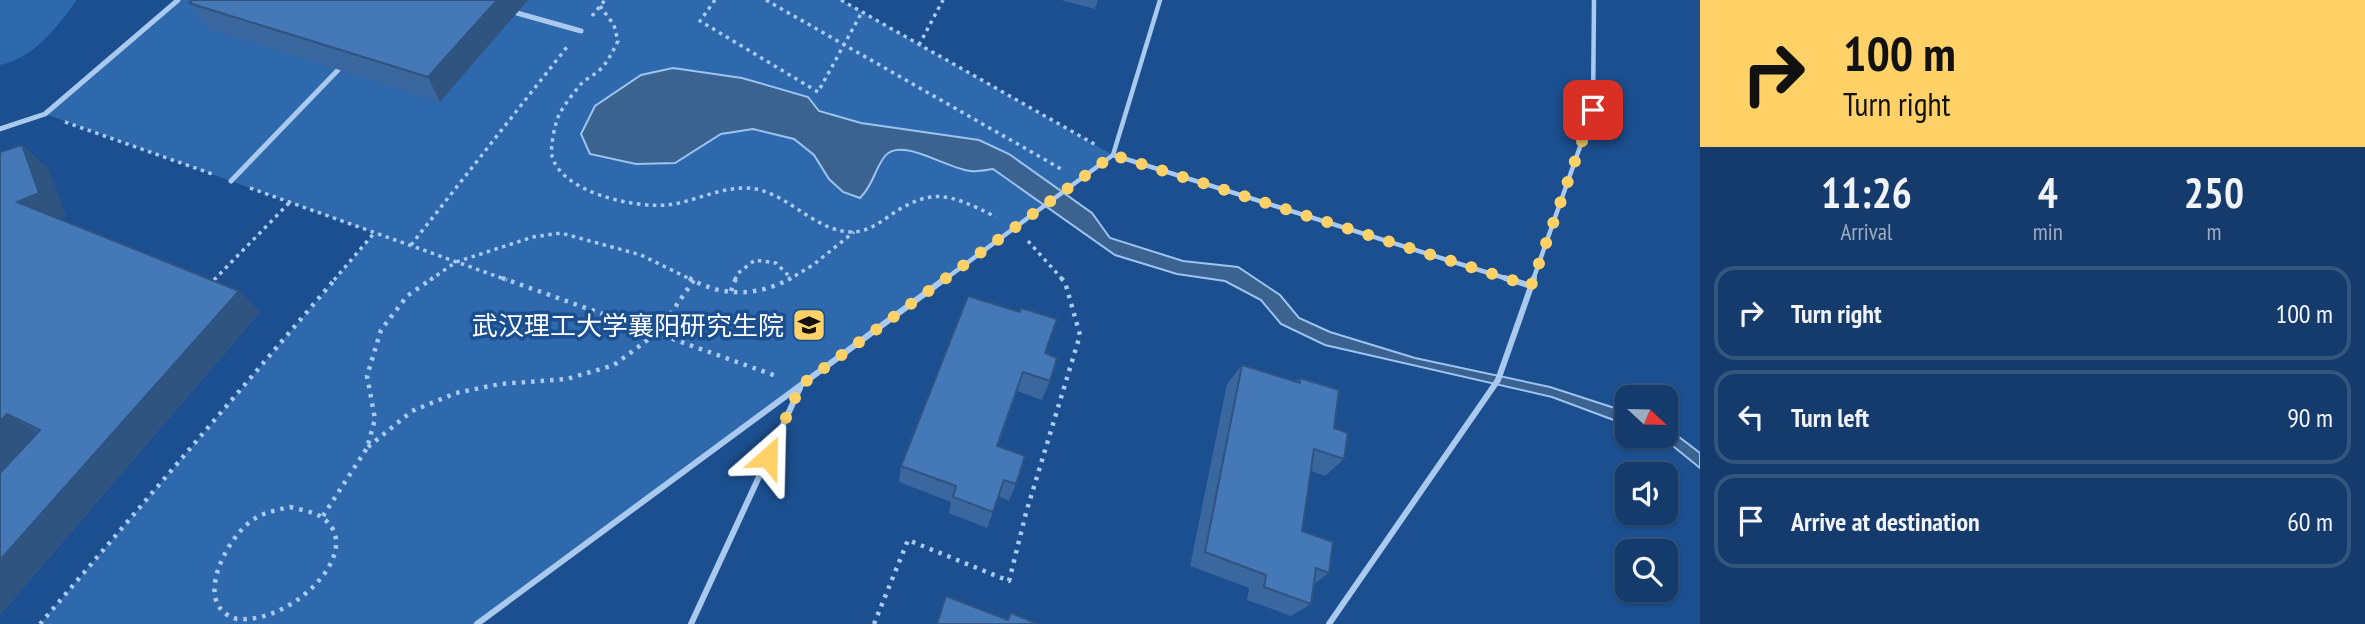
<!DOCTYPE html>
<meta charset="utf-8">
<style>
:root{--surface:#143b6b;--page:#214673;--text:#f1f3f6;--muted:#9dadc1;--line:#33557e}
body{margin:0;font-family:"PT Sans Narrow","Noto Sans SC",sans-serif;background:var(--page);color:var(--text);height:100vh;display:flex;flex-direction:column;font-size:26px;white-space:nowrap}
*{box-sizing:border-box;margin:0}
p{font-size:23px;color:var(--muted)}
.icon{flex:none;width:38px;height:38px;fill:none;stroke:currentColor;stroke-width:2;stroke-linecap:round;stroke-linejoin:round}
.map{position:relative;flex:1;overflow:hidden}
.drawer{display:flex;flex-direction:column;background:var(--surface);width:665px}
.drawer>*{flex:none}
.hud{background:#ffd166;color:#111;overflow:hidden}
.needle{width:46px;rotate:112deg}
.buttons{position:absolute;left:1615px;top:385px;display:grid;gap:14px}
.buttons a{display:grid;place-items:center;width:63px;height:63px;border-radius:14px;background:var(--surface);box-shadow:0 2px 5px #0004,0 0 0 2px var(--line);font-size:35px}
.pin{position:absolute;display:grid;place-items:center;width:60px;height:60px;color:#fff;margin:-30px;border-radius:14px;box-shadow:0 4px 10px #0006}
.me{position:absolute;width:77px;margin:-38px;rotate:25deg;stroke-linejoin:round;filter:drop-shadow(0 0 5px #0008)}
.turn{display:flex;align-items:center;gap:24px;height:147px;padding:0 28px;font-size:32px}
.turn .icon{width:91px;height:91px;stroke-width:2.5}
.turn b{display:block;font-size:49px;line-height:60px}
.eta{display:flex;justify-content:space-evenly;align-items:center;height:119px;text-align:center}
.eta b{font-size:42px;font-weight:600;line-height:49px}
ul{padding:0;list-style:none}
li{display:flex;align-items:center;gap:21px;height:94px;margin:0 14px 10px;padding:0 14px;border:4px solid var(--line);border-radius:21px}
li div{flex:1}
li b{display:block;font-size:26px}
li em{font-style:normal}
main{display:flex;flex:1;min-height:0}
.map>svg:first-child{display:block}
.green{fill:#2e69ad}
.water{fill:#3c6290;stroke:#9cc4f0;stroke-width:2}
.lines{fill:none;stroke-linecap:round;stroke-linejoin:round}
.path-far1{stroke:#a9c9ee;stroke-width:3.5;stroke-dasharray:3.5 4.5;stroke-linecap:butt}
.path{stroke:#a9c9ee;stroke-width:4.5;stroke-dasharray:3.5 6;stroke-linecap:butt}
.service-far1{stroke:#a9c9ee;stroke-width:4.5}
.service{stroke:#a9c9ee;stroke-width:6}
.pedestrian{stroke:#a9c9ee;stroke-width:5}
.wall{fill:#3a679d}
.shaded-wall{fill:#305480}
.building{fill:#4478b7;stroke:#305480;stroke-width:2}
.route{stroke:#ffd166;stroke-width:12;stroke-dasharray:0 21.6}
.labels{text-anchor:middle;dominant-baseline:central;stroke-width:7;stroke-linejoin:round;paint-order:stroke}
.poi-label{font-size:26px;fill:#fff;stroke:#1b4f8f;text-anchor:end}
</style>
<main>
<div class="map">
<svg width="1700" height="624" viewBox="0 0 1700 624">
<rect width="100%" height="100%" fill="#1b4f8f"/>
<g class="green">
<path d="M0 0H77C57 27 34 58 0 65Z"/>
<polygon points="178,0 841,0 1113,155 477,624 40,624 375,233 45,114"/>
</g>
<g class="water">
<path d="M673 68 742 78 808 97 819 111 861 123 979 140 1009 154 1092 213 1110 238 1183 261 1238 267 1280 295 1299 318 1330 332 1415 358 1550 387 1627 412V425L1552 397 1325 345 1281 324 1261 300 1225 281 1177 274 1115 255 993 169C986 170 978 172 971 171 949 170 901 136 885 156 874 170 874 184 860 198L843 192 829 179 814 155 794 139 753 129 721 134 675 163 636 164 590 154 581 134 595 106 641 75Z"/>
<polygon points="1666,427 1700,453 1700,468 1668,442 1653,436 1666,436"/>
</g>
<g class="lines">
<g class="path-far1">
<polyline points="715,0 700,21 818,92 862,12"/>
<polyline points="766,0 1063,170"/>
<polyline points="841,0 1096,145"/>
<path d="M600 6 614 25 618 41C614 49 610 57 605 64 599 73 588 77 581 84 574 92 564 105 559 115 555 123 550 147 552 156 562 193 635 208 667 205 693 202 718 188 745 188 785 188 812 231 851 232 864 232 875 226 885 219 931 186 948 193 996 217"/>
<polyline points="592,16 605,0"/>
<polyline points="919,45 943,0"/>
<polyline points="65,122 215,175"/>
<polyline points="250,188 507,280"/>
<polyline points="1028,241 1063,280"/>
<polyline points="411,245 567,47"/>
<polyline points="214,280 290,202"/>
<polyline points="334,280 375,232"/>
<polyline points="430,280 456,262 533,237 561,233 641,255 692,280"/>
<polyline points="735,280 737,274 755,260 776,263 791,278"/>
<polyline points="788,280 813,265 854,232"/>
</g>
<g class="path">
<polyline points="502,278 779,377"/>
<path d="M689 278C721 297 758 297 791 278"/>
<polyline points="210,284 216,278"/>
<polyline points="731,291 736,278"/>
<polyline points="368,447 412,411 456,393 500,384 567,379 614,365 657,333 694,280"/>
<path d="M290 507C298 509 308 511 316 514 373 542 297 624 237 619 191 606 226 540 250 522 261 513 276 510 290 507Z"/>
<polyline points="323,516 367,448 375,419 367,376 381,330 407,296 433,278"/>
<polyline points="40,624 336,278"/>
<polyline points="874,624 908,540 1009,581 1026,513 1080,335 1065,282 1061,278"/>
</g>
<g class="service-far1">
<polyline points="1113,155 1511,280"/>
<polyline points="944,280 1113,155 1160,0"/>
<polyline points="1533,280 1593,110 1594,0"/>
</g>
<g class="service">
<polyline points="1505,278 1531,286"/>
<polyline points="477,624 946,278"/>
<polyline points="691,624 800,388"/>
<polyline points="1329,624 1498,380 1534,278"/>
</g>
<g class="pedestrian">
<polyline points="517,13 581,31"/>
<polyline points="0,129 45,114 178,0"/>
<polyline points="231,181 338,70"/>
</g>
</g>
<g class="wall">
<polygon points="528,0 440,102 208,28 189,3"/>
<polygon points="1061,0 1098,0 1095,9"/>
<polygon points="22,145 48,169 66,216 59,219 239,291 260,312 0,615"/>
<polygon points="1045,353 1050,381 1042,400 1017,391 998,446 1016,484 1009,501 999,496 987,528 949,513 951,502 899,482 901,466"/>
<polygon points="1242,365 1296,382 1300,378 1334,428 1344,459 1325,476 1311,471 1302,531 1329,573 1314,584 1311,604 1291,616 1247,600 1249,588 1190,566 1227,384"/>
</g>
<g class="shaded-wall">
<polygon points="497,0 528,0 440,102 428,77"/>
<polygon points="22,145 48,169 66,216 45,225 17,202"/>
<polygon points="239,291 260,312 0,615 0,560"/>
<polygon points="7,414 38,432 0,474 0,421"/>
</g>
<g class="building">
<polygon points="193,0 497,0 428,77 189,3"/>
<polygon points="22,145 39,193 17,202 239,291 0,560 0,473 40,430 7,414 0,421 0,152"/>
<polygon points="968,296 1020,312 1021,308 1057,319 1045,353 1057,358 1050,381 1023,372 997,446 1025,456 1016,484 1004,480 993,512 953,497 956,486 901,466"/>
<polygon points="1242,365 1300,383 1300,378 1339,390 1334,428 1348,433 1344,459 1314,449 1302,531 1333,542 1329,573 1316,568 1311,604 1264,587 1266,575 1205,552"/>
<polygon points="946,596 1008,620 1011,613 1038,624 937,624"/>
</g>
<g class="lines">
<polyline class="route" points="768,457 801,385 1113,155 1531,286 1593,110"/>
</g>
<defs>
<symbol id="university-square" viewBox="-11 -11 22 22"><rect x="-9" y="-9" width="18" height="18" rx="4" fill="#ffd166" stroke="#1b4f8f"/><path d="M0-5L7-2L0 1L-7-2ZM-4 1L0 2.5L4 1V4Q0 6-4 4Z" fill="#111"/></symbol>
</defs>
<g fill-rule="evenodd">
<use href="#university-square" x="790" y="306" width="38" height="38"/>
</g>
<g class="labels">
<g class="poi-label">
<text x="784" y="325">武汉理工大学襄阳研究生院</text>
</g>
</g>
</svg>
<div class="buttons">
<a><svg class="needle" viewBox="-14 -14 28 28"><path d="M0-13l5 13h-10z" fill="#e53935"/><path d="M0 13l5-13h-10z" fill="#9dadc1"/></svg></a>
<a><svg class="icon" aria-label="sound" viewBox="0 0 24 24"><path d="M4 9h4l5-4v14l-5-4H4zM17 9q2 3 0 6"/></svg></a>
<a><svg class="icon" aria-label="search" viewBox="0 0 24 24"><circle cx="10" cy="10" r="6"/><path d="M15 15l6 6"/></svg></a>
</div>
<div class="pin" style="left:1593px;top:110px;background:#d93025"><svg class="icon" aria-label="arrive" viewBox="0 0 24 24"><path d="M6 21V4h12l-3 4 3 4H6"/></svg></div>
<svg class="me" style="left:768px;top:457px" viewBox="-20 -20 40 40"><path d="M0-17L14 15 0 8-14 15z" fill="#ffd166" stroke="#fff" stroke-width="4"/></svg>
</div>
<section class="drawer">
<div class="hud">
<div class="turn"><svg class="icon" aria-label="right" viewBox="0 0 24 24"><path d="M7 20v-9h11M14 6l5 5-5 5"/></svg><div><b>100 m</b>Turn right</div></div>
</div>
<div class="eta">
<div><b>11:26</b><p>Arrival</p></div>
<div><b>4</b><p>min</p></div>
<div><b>250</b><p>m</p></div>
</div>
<ul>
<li><svg class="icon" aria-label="right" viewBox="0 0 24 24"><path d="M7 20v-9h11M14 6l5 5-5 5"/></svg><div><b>Turn right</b></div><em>100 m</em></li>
<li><svg class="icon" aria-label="left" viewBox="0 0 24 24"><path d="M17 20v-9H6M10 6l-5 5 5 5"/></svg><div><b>Turn left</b></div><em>90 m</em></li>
<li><svg class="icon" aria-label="arrive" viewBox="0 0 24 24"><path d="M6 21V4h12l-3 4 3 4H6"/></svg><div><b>Arrive at destination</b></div><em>60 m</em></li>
</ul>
</section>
</main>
